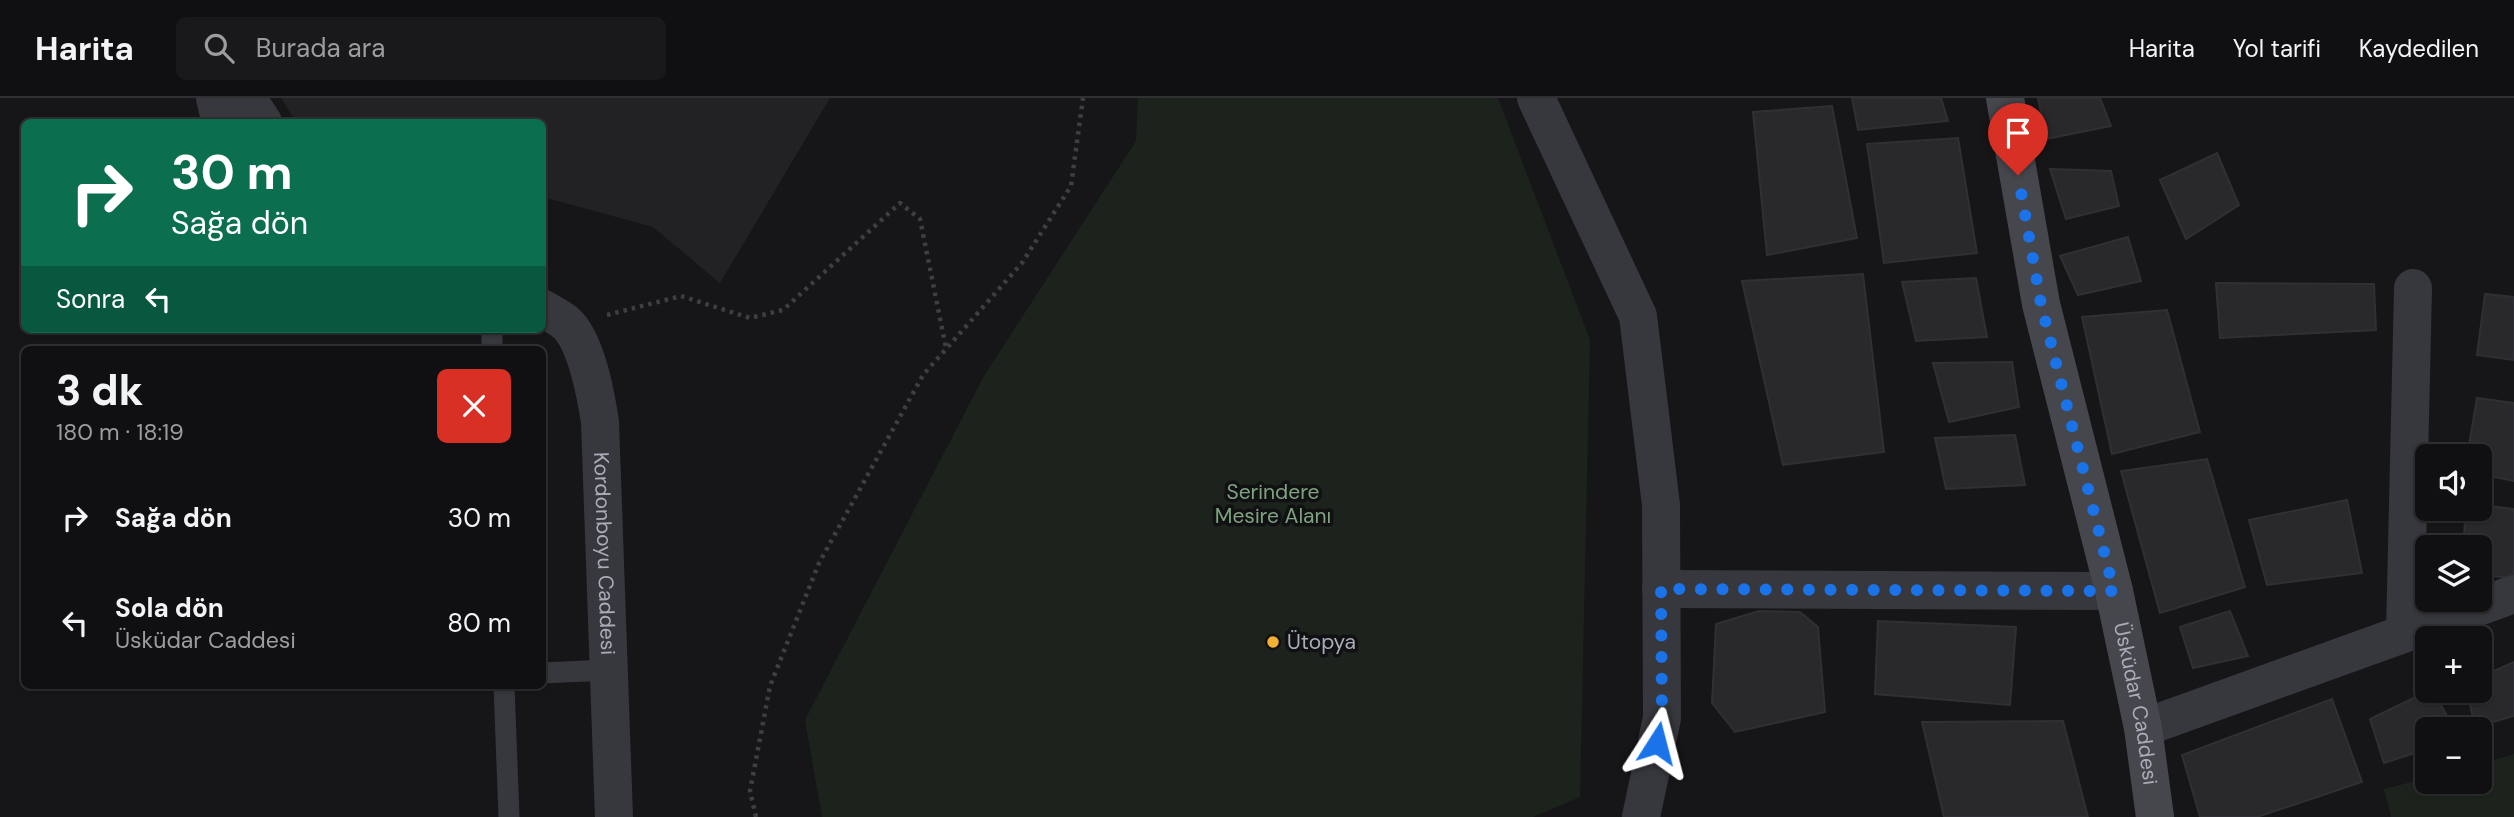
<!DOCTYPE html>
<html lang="tr">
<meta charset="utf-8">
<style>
:root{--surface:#101012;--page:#19191b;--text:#f1f3f6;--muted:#9c9d9f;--line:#303032}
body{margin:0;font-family:"DM Sans",sans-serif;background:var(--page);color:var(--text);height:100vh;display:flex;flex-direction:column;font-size:26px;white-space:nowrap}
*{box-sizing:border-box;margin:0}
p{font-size:23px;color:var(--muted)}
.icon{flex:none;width:38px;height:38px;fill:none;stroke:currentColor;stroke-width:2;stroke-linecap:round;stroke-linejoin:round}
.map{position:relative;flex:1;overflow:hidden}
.drawer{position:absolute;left:21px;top:248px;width:525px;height:343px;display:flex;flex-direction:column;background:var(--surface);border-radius:10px;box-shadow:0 2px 5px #0004,0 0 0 2px var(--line)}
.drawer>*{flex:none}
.hud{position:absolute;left:21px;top:21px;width:525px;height:214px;border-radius:10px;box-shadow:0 2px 5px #0004,0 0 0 2px var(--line);background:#0b6e4f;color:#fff;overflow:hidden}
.buttons{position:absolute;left:2415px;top:346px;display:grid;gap:14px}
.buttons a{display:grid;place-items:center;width:77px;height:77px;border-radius:10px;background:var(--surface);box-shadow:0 2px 5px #0004,0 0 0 2px var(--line);font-size:35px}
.pin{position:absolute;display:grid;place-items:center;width:60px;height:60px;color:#fff;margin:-72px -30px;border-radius:50% 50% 50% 0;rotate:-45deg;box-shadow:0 0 7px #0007}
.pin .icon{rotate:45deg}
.me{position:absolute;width:77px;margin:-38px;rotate:9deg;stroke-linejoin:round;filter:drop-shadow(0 0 5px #0008)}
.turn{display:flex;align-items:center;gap:24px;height:147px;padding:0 35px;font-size:32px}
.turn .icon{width:91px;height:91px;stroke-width:2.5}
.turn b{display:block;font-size:49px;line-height:60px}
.then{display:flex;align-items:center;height:66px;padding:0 35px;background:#0003;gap:14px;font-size:26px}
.round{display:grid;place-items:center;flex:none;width:74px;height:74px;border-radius:10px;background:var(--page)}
.summary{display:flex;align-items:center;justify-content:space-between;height:119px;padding:0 35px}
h1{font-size:42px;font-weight:800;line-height:52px}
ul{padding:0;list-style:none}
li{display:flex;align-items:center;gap:21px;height:105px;padding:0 35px}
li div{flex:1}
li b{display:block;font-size:26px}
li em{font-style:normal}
header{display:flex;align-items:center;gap:42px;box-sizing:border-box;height:98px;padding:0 35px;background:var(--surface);border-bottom:2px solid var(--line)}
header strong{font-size:33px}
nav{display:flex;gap:38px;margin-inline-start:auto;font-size:24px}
.search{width:490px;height:63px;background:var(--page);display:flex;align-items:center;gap:18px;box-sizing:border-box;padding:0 24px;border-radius:10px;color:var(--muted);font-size:26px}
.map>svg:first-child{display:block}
.built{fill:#222225}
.green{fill:#1c231d}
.building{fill:#29292c;stroke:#303034;stroke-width:2}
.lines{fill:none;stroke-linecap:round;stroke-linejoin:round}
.path{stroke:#3d3f44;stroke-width:4.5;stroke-dasharray:3.5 5;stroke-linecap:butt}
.service{stroke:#37383d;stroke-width:21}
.minor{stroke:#37383d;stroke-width:38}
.tertiary{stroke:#37383d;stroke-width:38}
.secondary{stroke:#45474d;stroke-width:38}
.route{stroke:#1a73e8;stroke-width:12;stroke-dasharray:0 21.6}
.poi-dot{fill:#f2b134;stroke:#111113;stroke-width:2.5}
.labels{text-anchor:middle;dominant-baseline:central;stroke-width:7;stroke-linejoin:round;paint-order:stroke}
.park-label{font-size:21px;fill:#7fa381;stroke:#111113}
.street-label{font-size:21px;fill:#a8adb8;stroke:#111113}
.poi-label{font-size:21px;fill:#a8adb8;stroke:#111113;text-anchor:start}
</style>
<header>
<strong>Harita</strong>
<div class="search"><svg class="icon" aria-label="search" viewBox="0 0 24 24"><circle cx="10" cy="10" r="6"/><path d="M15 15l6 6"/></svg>Burada ara</div>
<nav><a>Harita</a><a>Yol tarifi</a><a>Kaydedilen</a></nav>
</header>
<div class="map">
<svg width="2514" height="719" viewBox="0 0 2514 719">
<rect width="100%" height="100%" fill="#161618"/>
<polygon class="built" points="281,0 830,0 720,185 653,129 543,99 542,24 296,24"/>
<g class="green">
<polygon points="1138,0 1498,0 1590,242 1580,699 1533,719 822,719 805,622 984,278 1136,43"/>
<polygon points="2514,656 2514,719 2391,719 2384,691 2427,680 2427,684 2480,684 2480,666"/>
</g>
<g class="building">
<polygon points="1852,0 1941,0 1948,23 1858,32"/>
<polygon points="2038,0 2100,0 2111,28 2046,41"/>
<polygon points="1832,8 1857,140 1767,157 1753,14"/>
<polygon points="1958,40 1977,155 1884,165 1867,46"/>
<polygon points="2217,55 2239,107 2186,141 2160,82"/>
<polygon points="2050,71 2111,73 2119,108 2066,121"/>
<polygon points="2128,139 2141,183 2078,197 2060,158"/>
<polygon points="1863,176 1884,354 1783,367 1742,183"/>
<polygon points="1976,180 1987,239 1916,243 1902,184"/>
<polygon points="2216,185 2374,186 2376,232 2220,240"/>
<polygon points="2485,196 2514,199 2514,262 2477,257"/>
<polygon points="2167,212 2200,334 2112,356 2082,219"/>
<polygon points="2012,264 2019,309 1949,324 1933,265"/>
<polygon points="2477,300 2514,305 2514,383 2480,376 2480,359 2467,359"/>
<polygon points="2015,337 2025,387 1946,391 1935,340"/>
<polygon points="2207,361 2245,489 2160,515 2121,373"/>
<polygon points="2347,402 2362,475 2267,487 2249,422"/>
<polygon points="2480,407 2514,411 2514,480 2480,477 2480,450 2463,450 2466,411 2480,411"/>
<polygon points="1759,513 1800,514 1818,529 1825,614 1735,634 1712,605 1716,526"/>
<polygon points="2230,513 2248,558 2193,570 2180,529"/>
<polygon points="1878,523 2016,529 2010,607 1875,596"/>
<polygon points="2514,564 2514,618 2475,629 2467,593 2480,593 2480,579"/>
<polygon points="2428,593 2433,593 2455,632 2427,632 2427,651 2384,665 2370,621"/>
<polygon points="2332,601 2362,684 2257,719 2200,719 2182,657"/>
<polygon points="2063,623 2088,719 1944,719 1922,624"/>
</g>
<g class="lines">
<g class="path">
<polyline points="607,217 681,198 750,220 783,212 900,105 920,121 946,250"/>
<polyline points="756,719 750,693 770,588 819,465 923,277 1022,165 1071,88 1083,0"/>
</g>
<g class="service">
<polyline points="492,231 492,252"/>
<polyline points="542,575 608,572"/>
<polyline points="504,588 509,719"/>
</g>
<g class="minor">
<polyline points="215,0 220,21 223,24"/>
<polyline points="247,0 263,24"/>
<polyline points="1536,0 1638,218 1661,407 1662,620 1641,719"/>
<polyline points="1661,491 2114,493"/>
<polyline points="2405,535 2413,190"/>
<polyline points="2143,630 2514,496"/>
</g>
<path class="tertiary" id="s1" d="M542 210C550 215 559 219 566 225 586 243 596 297 600 324L614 719"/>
<path class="secondary" id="s2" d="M2005 0 2041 206 2114 493 2143 630 2155 719"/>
</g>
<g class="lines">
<polyline class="route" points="1657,645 1662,620 1661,491 2114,493 2041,206 2018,77"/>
</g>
<circle class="poi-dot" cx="1273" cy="544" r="7"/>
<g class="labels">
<g class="park-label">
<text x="1273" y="394">Serindere<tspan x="1273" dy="24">Mesire Alanı</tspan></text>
</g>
<g class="street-label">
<text stroke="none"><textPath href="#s1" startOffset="266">Kordonboyu Caddesi</textPath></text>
<text stroke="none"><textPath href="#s2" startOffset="620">Üsküdar Caddesi</textPath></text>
</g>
<g class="poi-label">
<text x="1287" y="544">Ütopya</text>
</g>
</g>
</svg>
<div class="buttons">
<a><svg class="icon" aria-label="sound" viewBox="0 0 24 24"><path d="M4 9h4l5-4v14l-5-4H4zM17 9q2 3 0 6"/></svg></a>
<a><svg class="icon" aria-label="layers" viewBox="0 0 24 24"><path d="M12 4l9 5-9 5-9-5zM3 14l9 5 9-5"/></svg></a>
<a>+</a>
<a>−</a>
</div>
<div class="pin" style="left:2018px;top:77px;background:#d93025"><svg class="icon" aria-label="arrive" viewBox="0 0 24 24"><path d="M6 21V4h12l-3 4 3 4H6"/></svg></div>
<svg class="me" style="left:1657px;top:645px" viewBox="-20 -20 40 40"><path d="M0-17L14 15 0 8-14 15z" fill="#1a73e8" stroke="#fff" stroke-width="4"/></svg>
<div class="hud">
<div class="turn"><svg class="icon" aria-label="right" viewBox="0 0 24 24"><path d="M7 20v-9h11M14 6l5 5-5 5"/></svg><div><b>30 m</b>Sağa dön</div></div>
<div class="then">Sonra<svg class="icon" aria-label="left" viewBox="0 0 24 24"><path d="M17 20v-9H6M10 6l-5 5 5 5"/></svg></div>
</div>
<section class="drawer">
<div class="summary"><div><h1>3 dk</h1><p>180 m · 18:19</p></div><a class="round" style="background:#d93025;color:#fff"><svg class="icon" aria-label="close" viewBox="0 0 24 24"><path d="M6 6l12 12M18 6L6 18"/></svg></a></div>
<ul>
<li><svg class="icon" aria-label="right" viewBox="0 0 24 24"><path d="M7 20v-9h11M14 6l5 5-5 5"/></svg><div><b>Sağa dön</b></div><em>30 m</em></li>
<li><svg class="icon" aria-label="left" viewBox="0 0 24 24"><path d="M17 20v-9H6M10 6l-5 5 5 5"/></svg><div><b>Sola dön</b><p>Üsküdar Caddesi</p></div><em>80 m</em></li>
</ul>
</section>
</div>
